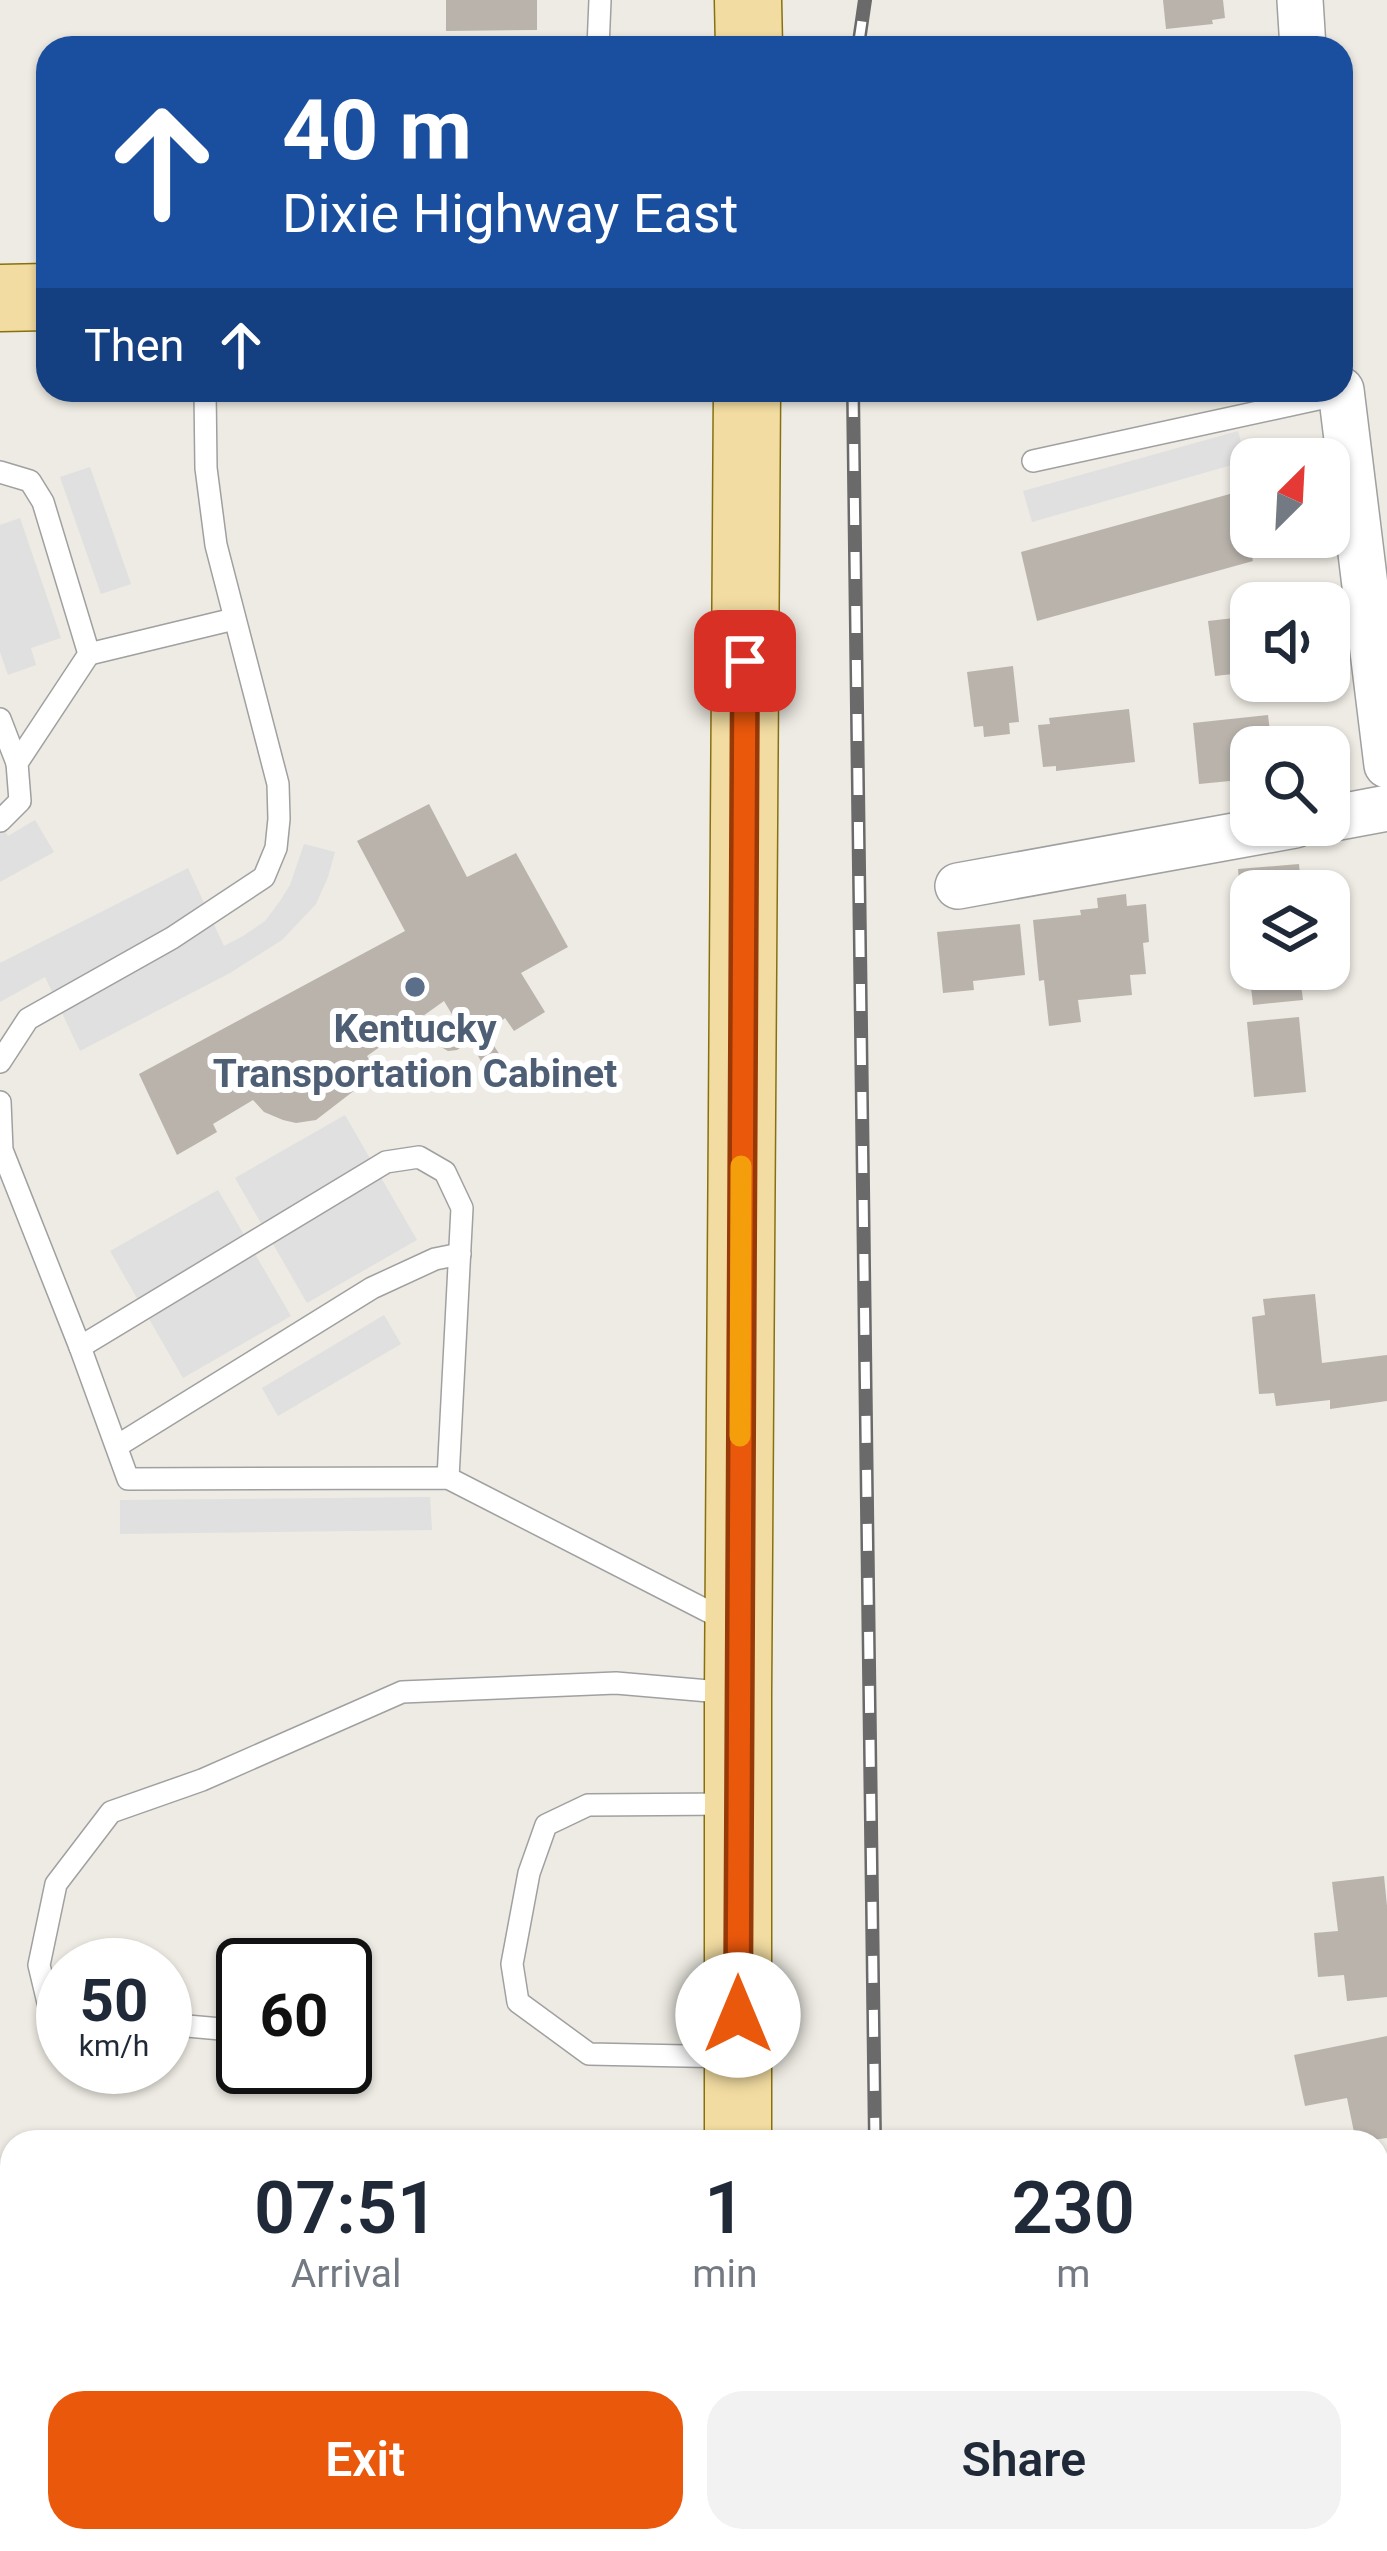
<!DOCTYPE html>
<style>
:root{--surface:#fff;--page:#f2f2f3;--text:#1f2937;--muted:#747a83;--accent:#ea580c}
body{margin:0;font-family:Roboto,sans-serif;background:var(--page);color:var(--text);height:100vh;display:flex;flex-direction:column;font-size:45px;white-space:nowrap}
*{box-sizing:border-box;margin:0}
p{font-size:39px;color:var(--muted)}
.icon{flex:none;width:66px;height:66px;fill:none;stroke:currentColor;stroke-width:2;stroke-linecap:round;stroke-linejoin:round}
.map{position:relative;flex:1;overflow:hidden}
.details{position:absolute;left:0px;top:2130px;width:1389px;height:423px;display:flex;flex-direction:column;background:var(--surface);border-radius:36px 36px 0 0;box-shadow:0 3px 9px #0004}
.details>*{flex:none}
.top-card{position:absolute;left:36px;top:36px;width:1317px;height:366px;border-radius:36px;box-shadow:0 3px 9px #0004;background:#1a4fa0;color:#fff;overflow:hidden}
.needle{width:78px;rotate:24deg}
.tools{position:absolute;left:1230px;top:438px;display:grid;gap:24px}
.tools a{display:grid;place-items:center;width:120px;height:120px;border-radius:24px;background:var(--surface);box-shadow:0 3px 9px #0004;font-size:60px}
.speed{position:absolute;left:36px;top:1938px;display:flex;gap:24px;font-size:60px;font-weight:700;text-align:center}
.speed>*{display:grid;place-content:center;width:156px;height:156px;border-radius:50%;background:var(--surface);box-shadow:0 3px 9px #0004;line-height:1}
.speed small{font-size:30px;font-weight:400}
.speed .limit{border:6px solid #111;border-radius:18px;background:#fff;color:#111}
.pin{position:absolute;display:grid;place-items:center;width:102px;height:102px;color:#fff;margin:-51px;border-radius:24px;box-shadow:0 6px 18px #0006}
.me{position:absolute;width:132px;margin:-66px;rotate:0deg;stroke-linejoin:round;filter:drop-shadow(0 0 9px #0008)}
.turn{display:flex;align-items:center;gap:42px;height:252px;padding:0 48px;font-size:54px}
.turn .icon{width:156px;height:156px;stroke-width:2.5}
.turn b{display:block;font-size:84px;line-height:102px}
.then{display:flex;align-items:center;height:114px;padding:0 48px;background:#0003;gap:24px;font-size:45px}
.eta{display:flex;justify-content:space-evenly;align-items:center;height:204px;text-align:center}
.eta b{font-size:72px;font-weight:600;line-height:84px}
.primary-button{display:flex;gap:24px;margin-top:auto;padding:24px 48px}
.primary-button a{flex:1;height:138px;border-radius:36px;background:var(--accent);color:#fff;font-size:48px;font-weight:600;line-height:138px;text-align:center}
.primary-button a+a{background:var(--page);color:var(--text)}
.map>svg:first-child{display:block}
.parking{fill:#e0e0e0}
.building{fill:#b9b3ac}
.lines{fill:none;stroke-linecap:round;stroke-linejoin:round}
.lane-casing{stroke:#a0a0a0;stroke-width:24}
.street-casing{stroke:#a0a0a0;stroke-width:48}
.primary-casing{stroke:#87710e;stroke-width:69}
.highway-casing{stroke:#c63450;stroke-width:69}
.lane{stroke:#fff;stroke-width:21}
.street{stroke:#fff;stroke-width:45}
.primary{stroke:#f2dca2;stroke-width:66}
.highway{stroke:#dd9194;stroke-width:66}
.rail-casing{stroke:#6a6a6a;stroke-width:14}
.rail{stroke:#fff;stroke-width:9;stroke-dasharray:27;stroke-linecap:butt}
.route-casing{stroke:#983908;stroke-width:30}
.route{stroke:#ea580c;stroke-width:21}
.slow{stroke:#f59e0b;stroke-width:21}
.service-dot{fill:#5c6f8a;stroke:#fff;stroke-width:4.5}
.labels{text-anchor:middle;dominant-baseline:central;stroke-width:12;stroke-linejoin:round;paint-order:stroke}
.service-label{font-size:39px;font-weight:bold;fill:#4e5e75;stroke:#fff}
</style>
<div class="map">
<svg width="1387" height="2551" viewBox="0 0 1387 2551">
<rect width="100%" height="100%" fill="#edebe3"/>
<g class="parking">
<polygon points="1238,431 1246,461 1032,522 1023,491"/>
<polygon points="90,467 131,584 101,594 60,477"/>
<polygon points="20,518 61,638 31,648 36,665 8,675 0,652 0,525"/>
<polygon points="35,820 54,852 0,882 0,823 8,836"/>
<polygon points="304,844 335,852 328,877 316,904 282,940 230,973 80,1051 45,977 0,1002 0,963 188,868 224,946 243,936 265,921 280,901 290,885"/>
<polygon points="345,1115 417,1240 307,1303 235,1178"/>
<polygon points="218,1190 291,1316 183,1378 110,1251"/>
<polygon points="384,1315 401,1344 278,1416 262,1388"/>
<polygon points="430,1497 432,1530 120,1534 120,1500"/>
</g>
<g class="building">
<polygon points="446,0 537,0 537,30 446,31"/>
<polygon points="1163,0 1223,0 1225,18 1212,20 1213,24 1166,29"/>
<polygon points="1237,492 1253,561 1037,621 1021,552"/>
<polygon points="1251,616 1251,672 1215,676 1208,621"/>
<polygon points="1013,666 1019,722 1009,723 1010,734 984,737 983,726 974,727 967,672"/>
<polygon points="1129,709 1135,762 1056,771 1056,766 1043,767 1038,725 1050,724 1049,718"/>
<polygon points="1268,715 1270,732 1279,731 1281,747 1251,747 1251,779 1199,784 1193,723"/>
<polygon points="429,804 467,877 516,853 568,947 521,973 545,1012 514,1031 505,1018 486,1034 506,1064 489,1076 470,1041 457,1050 448,1051 441,1047 436,1032 439,1024 453,1016 444,1001 367,1056 377,1073 316,1120 296,1123 283,1120 264,1112 253,1100 213,1124 217,1132 177,1155 139,1074 405,931 357,841"/>
<polygon points="1299,864 1300,875 1310,874 1312,891 1251,891 1251,921 1243,921 1238,869"/>
<polygon points="1126,894 1127,906 1146,904 1149,942 1143,943 1146,974 1130,975 1132,995 1078,1000 1081,1022 1049,1026 1044,980 1039,981 1033,920 1081,915 1080,910 1098,908 1097,898"/>
<polygon points="1020,924 1025,975 973,981 974,990 943,993 937,932"/>
<polygon points="1249,969 1299,969 1303,1000 1253,1005"/>
<polygon points="1299,1017 1306,1092 1254,1097 1247,1022"/>
<polygon points="1315,1294 1322,1363 1387,1355 1387,1401 1330,1409 1330,1400 1276,1406 1274,1393 1259,1394 1252,1317 1265,1315 1263,1299"/>
<polygon points="1384,1876 1387,1906 1387,1997 1347,2001 1344,1975 1318,1977 1314,1933 1338,1931 1332,1882"/>
<polygon points="1387,2036 1387,2138 1356,2142 1347,2098 1305,2106 1294,2055"/>
<polygon points="1387,2168 1387,2266 1385,2266 1377,2231 1377,2170"/>
</g>
<g class="lines">
<defs>
<g id="lane">
<polyline points="598,48 600,0"/>
<polyline points="1033,461 1341,394"/>
<polyline points="0,472 30,481 43,502 89,654 17,763 20,801 0,821"/>
<polyline points="89,654 234,619"/>
<polyline points="0,719 17,763"/>
<polyline points="0,1062 28,1019 172,938 264,877 276,848 279,819 278,784 216,545 206,468 205,390"/>
<polyline points="0,1102 2,1150 80,1347 128,1479 448,1478 731,1623"/>
<polyline points="80,1347 386,1162 419,1157 445,1172 462,1208 448,1478"/>
<polyline points="117,1446 372,1288 435,1259 460,1254"/>
<polyline points="731,1804 588,1805 546,1825 529,1873 512,1964 518,2002 589,2054 734,2057"/>
<polyline points="63,2016 51,2015 39,1965 56,1884 111,1812 202,1780 402,1692 616,1683 732,1693"/>
<polyline points="165,2024 243,2031"/>
</g>
<g id="street">
<polyline points="1300,0 1303,48"/>
<polyline points="1341,390 1387,765"/>
<polyline points="1329,819 1387,808"/>
<polyline points="958,886 1295,825"/>
</g>
<g id="primary">
<polyline points="748,0 749,48"/>
<polyline points="0,298 48,297"/>
<polyline points="738,2142 738,1694 747,390"/>
<polyline points="741,2541 741,2551"/>
</g>
<polyline id="highway" points="0,2329 12,2329"/>
</defs>
<use href="#lane" class="lane-casing"/>
<use href="#street" class="street-casing"/>
<use href="#primary" class="primary-casing"/>
<use href="#highway" class="highway-casing"/>
<use href="#lane" class="lane"/>
<use href="#street" class="street"/>
<use href="#primary" class="primary"/>
<use href="#highway" class="highway"/>
<defs>
<g id="rail">
<polyline points="858,48 865,0"/>
<polyline points="853,390 875,2142"/>
<polyline points="895,2541 897,2551"/>
</g>
</defs>
<use href="#rail" class="rail-casing"/>
<use href="#rail" class="rail"/>
</g>
<g class="lines">
<defs>
<polyline id="route" points="738,2015 745,661"/>
</defs>
<use href="#route" class="route-casing"/>
<use href="#route" class="route"/>
<polyline class="slow" points="740,1436 741,1166"/>
</g>
<circle class="service-dot" cx="415" cy="987" r="12"/>
<g class="labels">
<g class="service-label">
<text x="415" y="1029">Kentucky<tspan x="415" dy="45">Transportation Cabinet</tspan></text>
</g>
</g>
</svg>
<div class="tools">
<a><svg class="needle" viewBox="-14 -14 28 28"><path d="M0-13l5 13h-10z" fill="#e53935"/><path d="M0 13l5-13h-10z" fill="#747a83"/></svg></a>
<a><svg class="icon" aria-label="sound" viewBox="0 0 24 24"><path d="M4 9h4l5-4v14l-5-4H4zM17 9q2 3 0 6"/></svg></a>
<a><svg class="icon" aria-label="search" viewBox="0 0 24 24"><circle cx="10" cy="10" r="6"/><path d="M15 15l6 6"/></svg></a>
<a><svg class="icon" aria-label="layers" viewBox="0 0 24 24"><path d="M12 4l9 5-9 5-9-5zM3 14l9 5 9-5"/></svg></a>
</div>
<div class="speed"><div>50<small>km/h</small></div><div class="limit">60</div></div>
<div class="pin" style="left:745px;top:661px;background:#d93025"><svg class="icon" aria-label="arrive" viewBox="0 0 24 24"><path d="M6 21V4h12l-3 4 3 4H6"/></svg></div>
<svg class="me" style="left:738px;top:2015px" viewBox="-20 -20 40 40"><circle r="19" fill="#fff"/><path d="M0-13L10 11 0 6-10 11z" fill="#ea580c"/></svg>
<div class="top-card">
<div class="turn"><svg class="icon" aria-label="ahead" viewBox="0 0 24 24"><path d="M12 20V5M6 11l6-6 6 6"/></svg><div><b>40 m</b>Dixie Highway East</div></div>
<div class="then">Then<svg class="icon" aria-label="ahead" viewBox="0 0 24 24"><path d="M12 20V5M6 11l6-6 6 6"/></svg></div>
</div>
<section class="details">
<div class="eta">
<div><b>07:51</b><p>Arrival</p></div>
<div><b>1</b><p>min</p></div>
<div><b>230</b><p>m</p></div>
</div>
<div class="primary-button"><a>Exit</a><a>Share</a></div>
</section>
</div>
